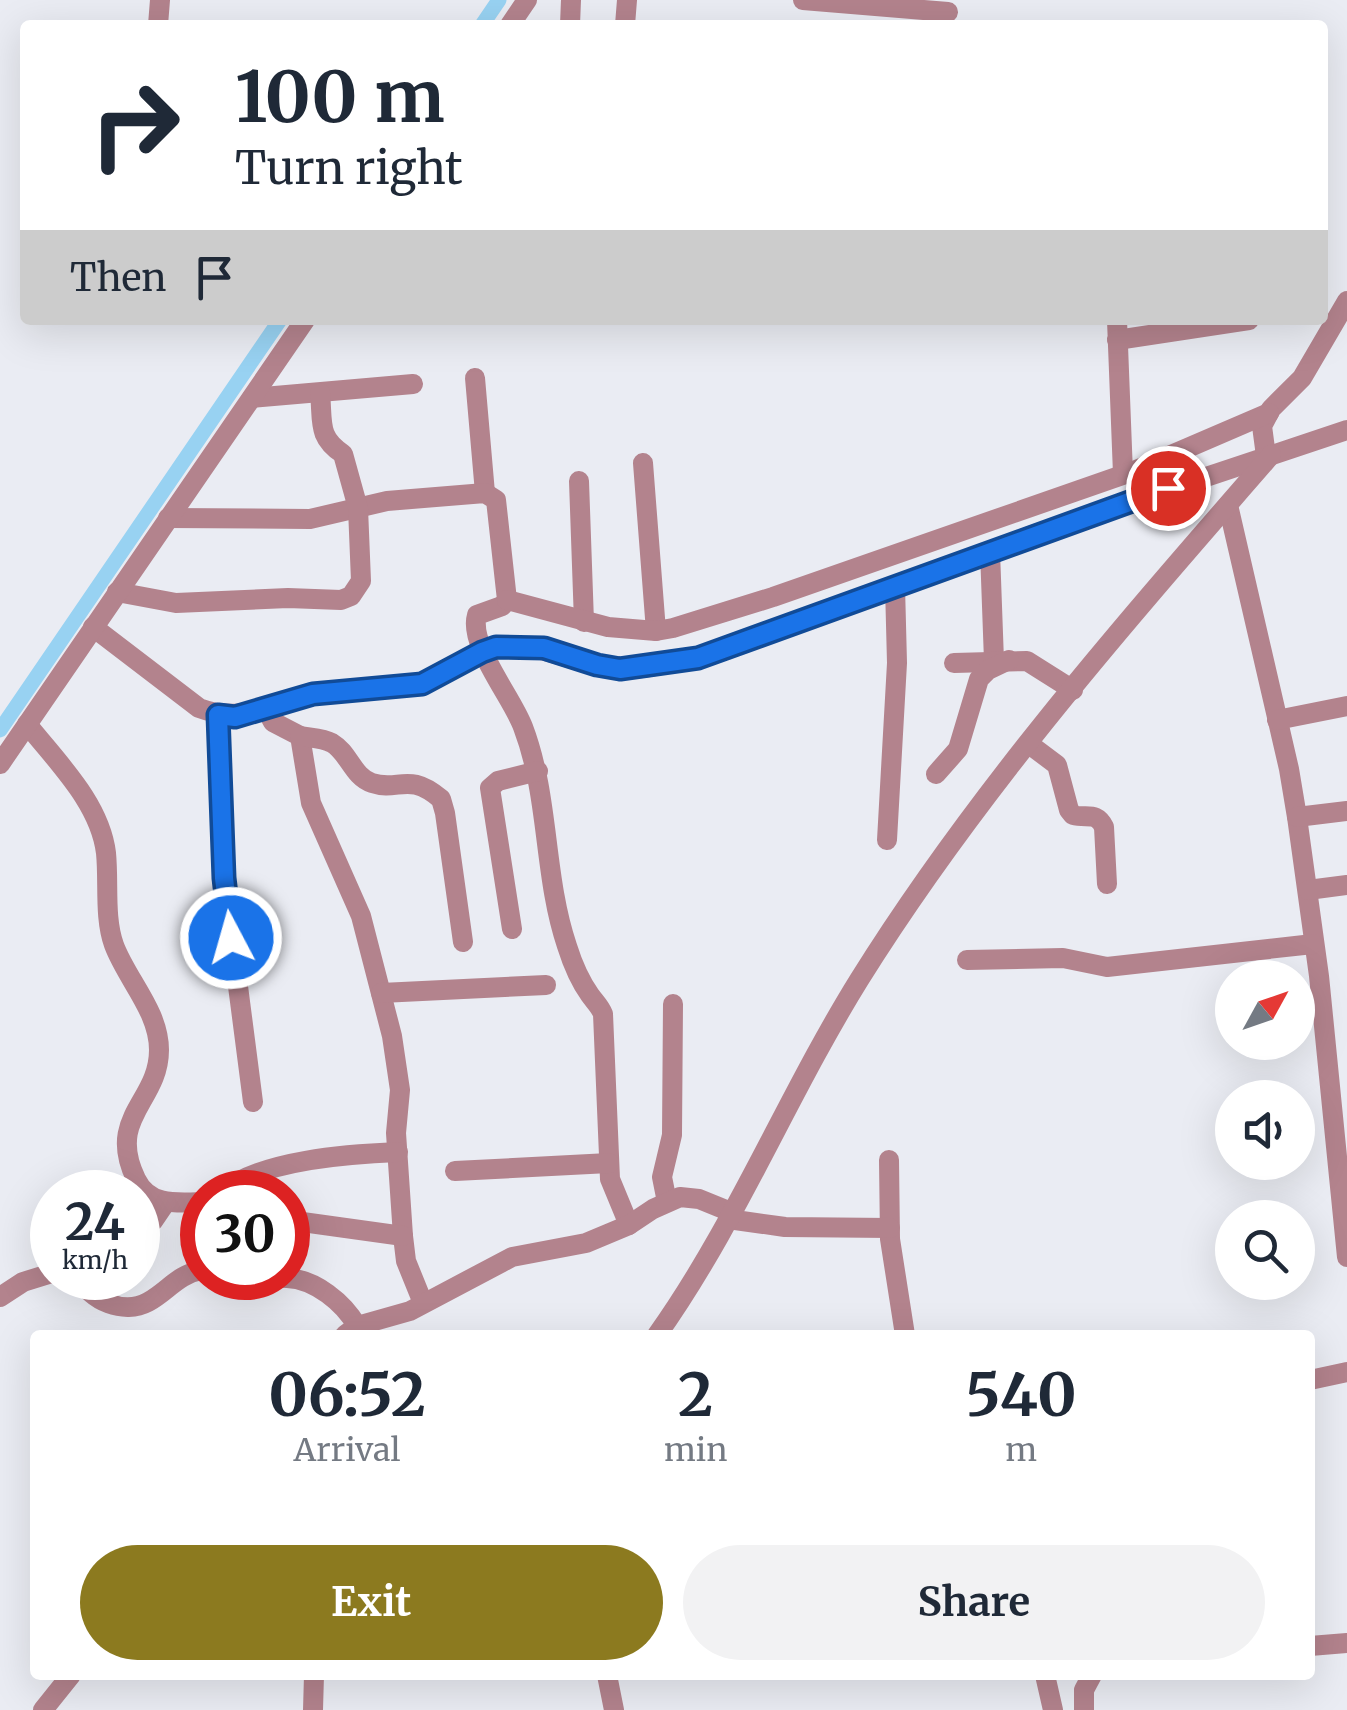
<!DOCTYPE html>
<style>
:root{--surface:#fff;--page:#f2f2f3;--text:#1f2937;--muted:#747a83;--accent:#8c7a1f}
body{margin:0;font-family:Merriweather,serif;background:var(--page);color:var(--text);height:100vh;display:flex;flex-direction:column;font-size:38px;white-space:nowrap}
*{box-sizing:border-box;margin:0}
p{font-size:32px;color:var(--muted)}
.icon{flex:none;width:55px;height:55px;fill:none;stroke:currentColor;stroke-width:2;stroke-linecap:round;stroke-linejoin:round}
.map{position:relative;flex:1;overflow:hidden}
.drawer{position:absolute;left:30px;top:1330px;width:1285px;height:350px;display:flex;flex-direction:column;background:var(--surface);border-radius:10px;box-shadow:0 10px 40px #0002}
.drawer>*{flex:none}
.banner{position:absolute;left:20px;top:20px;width:1308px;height:305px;border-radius:10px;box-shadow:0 10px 40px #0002;background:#fff;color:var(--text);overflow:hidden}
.needle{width:65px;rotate:50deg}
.buttons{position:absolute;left:1215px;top:960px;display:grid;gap:20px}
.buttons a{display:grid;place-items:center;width:100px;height:100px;border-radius:50%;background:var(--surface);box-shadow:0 10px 40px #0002;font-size:50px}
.speed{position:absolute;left:30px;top:1170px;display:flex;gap:20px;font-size:50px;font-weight:700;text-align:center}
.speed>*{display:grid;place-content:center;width:130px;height:130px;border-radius:50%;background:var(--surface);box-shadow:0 10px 40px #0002;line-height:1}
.speed small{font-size:25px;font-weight:400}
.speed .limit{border:15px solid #d22;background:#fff;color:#111}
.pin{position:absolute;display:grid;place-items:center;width:85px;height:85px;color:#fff;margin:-42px;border:5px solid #fff;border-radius:50%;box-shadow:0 2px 10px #0007}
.me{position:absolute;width:110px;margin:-55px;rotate:354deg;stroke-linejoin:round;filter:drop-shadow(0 0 8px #0008)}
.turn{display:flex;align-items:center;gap:35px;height:210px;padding:0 50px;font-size:45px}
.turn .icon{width:130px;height:130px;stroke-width:2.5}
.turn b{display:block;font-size:70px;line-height:85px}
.then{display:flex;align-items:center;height:95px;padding:0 50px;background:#0003;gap:20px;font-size:38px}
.eta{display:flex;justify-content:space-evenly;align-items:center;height:170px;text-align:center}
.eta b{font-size:60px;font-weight:700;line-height:70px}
.cta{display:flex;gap:20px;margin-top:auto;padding:20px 50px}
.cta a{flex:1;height:115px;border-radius:60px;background:var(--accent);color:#fff;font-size:40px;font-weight:700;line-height:115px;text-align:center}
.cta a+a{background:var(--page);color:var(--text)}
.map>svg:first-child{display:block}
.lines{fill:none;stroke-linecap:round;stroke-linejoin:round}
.canal{stroke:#98d2f2;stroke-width:15}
.minor{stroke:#b3838d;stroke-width:20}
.route-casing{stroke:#114b97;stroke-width:25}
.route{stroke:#1a73e8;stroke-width:18}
</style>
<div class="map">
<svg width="1347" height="1710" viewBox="0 0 1347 1710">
<rect width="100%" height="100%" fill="#eaecf3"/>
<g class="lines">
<g class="canal">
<polyline points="482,25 499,0"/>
<polyline points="0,730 280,320"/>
</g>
<g class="minor">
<polyline points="803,0 948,12"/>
<polyline points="158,25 160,0"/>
<polyline points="510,25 527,0"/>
<polyline points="570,25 571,0"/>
<polyline points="625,25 627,0"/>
<polyline points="1117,320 1123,474"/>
<polyline points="1117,340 1249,320"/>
<polyline points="475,378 485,493"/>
<polyline points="252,398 413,384"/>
<polyline points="1266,456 1262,426 1271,409 1302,378 1347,301"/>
<polyline points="643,463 656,631"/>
<polyline points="579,481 584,622"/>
<polyline points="1228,505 1289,769 1297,817 1319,976 1347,1257"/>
<path d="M168 518 310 519 387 501 485 493 496 500 507 600 502 606 477 615C468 645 512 697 523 727 550 798 543 875 567 946 572 962 580 981 590 995 595 1002 600 1006 603 1014L610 1179 629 1225"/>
<polyline points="990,551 994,661"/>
<path d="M117 592 176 603 288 598 341 600 351 596 361 581 358 508 343 454C317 437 323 422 320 393"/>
<polyline points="507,600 608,627 656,631 673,628 773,597 1134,471 1269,413"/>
<path d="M93 627 199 708C241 724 272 703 313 695 348 687 387 687 422 684 448 674 471 651 499 647 543 641 578 668 621 669 646 670 673 662 698 658L1038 533 1347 430"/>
<polyline points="954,663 1027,661 1073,690"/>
<polyline points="266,709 273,722 300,736 311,803 361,916 392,1036 400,1090 396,1133 403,1236 406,1261 423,1303"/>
<polyline points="218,715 224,878 253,1102"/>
<polyline points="1277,720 1347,706"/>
<path d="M27 724C57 762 100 803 106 853 109 883 104 917 114 945 127 980 159 1011 159 1050 159 1102 106 1117 136 1179 149 1206 176 1203 202 1202"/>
<path d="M300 736C311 738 323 738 332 743 349 753 353 777 372 783 399 792 408 771 441 799L445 813 463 942"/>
<path d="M1029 744 1057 765 1069 810 1073 815C1087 819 1096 811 1104 827L1107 884"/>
<polyline points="0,764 305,320"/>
<polyline points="936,774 958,749 979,679 988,670 1009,660"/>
<polyline points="1297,817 1347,811"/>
<polyline points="887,840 897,663 895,586"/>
<polyline points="1308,890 1347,885"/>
<polyline points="512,929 490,788 498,781 538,771"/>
<polyline points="967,960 1063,958 1107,967 1313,944"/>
<polyline points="381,993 546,985"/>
<polyline points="889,1160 890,1239 905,1335"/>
<polyline points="455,1171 609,1163"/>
<path d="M223 1192C260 1160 349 1154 398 1152"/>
<polyline points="667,1202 662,1177 672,1135 673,1004"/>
<polyline points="728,1219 785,1227 890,1228"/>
<polyline points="288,1220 403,1236"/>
<polyline points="138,1232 153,1221 166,1202"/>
<path d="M80 1278C90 1301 124 1315 148 1302 168 1291 178 1274 202 1270"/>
<path d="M239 1278C256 1281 270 1277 287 1278 315 1279 344 1303 357 1326"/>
<polyline points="0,1297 23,1282 52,1273"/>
<polyline points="345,1335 357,1326 410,1311 512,1257 586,1243 629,1225 653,1209 680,1197 699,1199 731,1212"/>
<path d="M657 1335C736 1224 787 1096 859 980 977 791 1125 623 1271 455"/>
<polyline points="1310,1380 1347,1372"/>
<polyline points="1310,1646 1347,1643"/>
<polyline points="607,1675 614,1710"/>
<polyline points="1045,1675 1053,1710"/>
<polyline points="43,1710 71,1675"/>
<polyline points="313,1710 314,1675"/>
<polyline points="1084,1710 1084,1690 1092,1675"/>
</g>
</g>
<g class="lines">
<defs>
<polyline id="route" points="231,938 224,878 218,715 235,717 313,694 422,684 482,652 496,647 544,648 597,665 620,669 698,658 1168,488"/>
</defs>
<use href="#route" class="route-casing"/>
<use href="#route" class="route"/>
</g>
</svg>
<div class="buttons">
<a><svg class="needle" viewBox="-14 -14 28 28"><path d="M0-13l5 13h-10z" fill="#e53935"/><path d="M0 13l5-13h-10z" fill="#747a83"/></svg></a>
<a><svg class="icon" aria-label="sound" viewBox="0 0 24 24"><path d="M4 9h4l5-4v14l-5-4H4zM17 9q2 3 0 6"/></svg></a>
<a><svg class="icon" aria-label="search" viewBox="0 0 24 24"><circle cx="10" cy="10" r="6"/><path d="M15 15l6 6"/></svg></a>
</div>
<div class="speed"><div>24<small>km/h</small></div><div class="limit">30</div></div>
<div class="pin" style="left:1168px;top:488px;background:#d93025"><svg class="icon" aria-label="arrive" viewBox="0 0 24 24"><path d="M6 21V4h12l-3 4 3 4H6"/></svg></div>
<svg class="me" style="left:231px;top:938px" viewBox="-20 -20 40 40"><circle r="17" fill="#1a73e8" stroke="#fff" stroke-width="3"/><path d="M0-11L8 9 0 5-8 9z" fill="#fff"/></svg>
<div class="banner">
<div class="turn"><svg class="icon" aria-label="right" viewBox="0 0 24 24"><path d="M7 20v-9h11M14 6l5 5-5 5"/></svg><div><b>100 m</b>Turn right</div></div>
<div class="then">Then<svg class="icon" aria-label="arrive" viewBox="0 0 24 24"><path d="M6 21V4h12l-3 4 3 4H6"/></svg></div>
</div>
<section class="drawer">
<div class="eta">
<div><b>06:52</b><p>Arrival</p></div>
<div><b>2</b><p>min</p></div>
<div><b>540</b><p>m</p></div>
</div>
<div class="cta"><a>Exit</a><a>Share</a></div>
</section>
</div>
